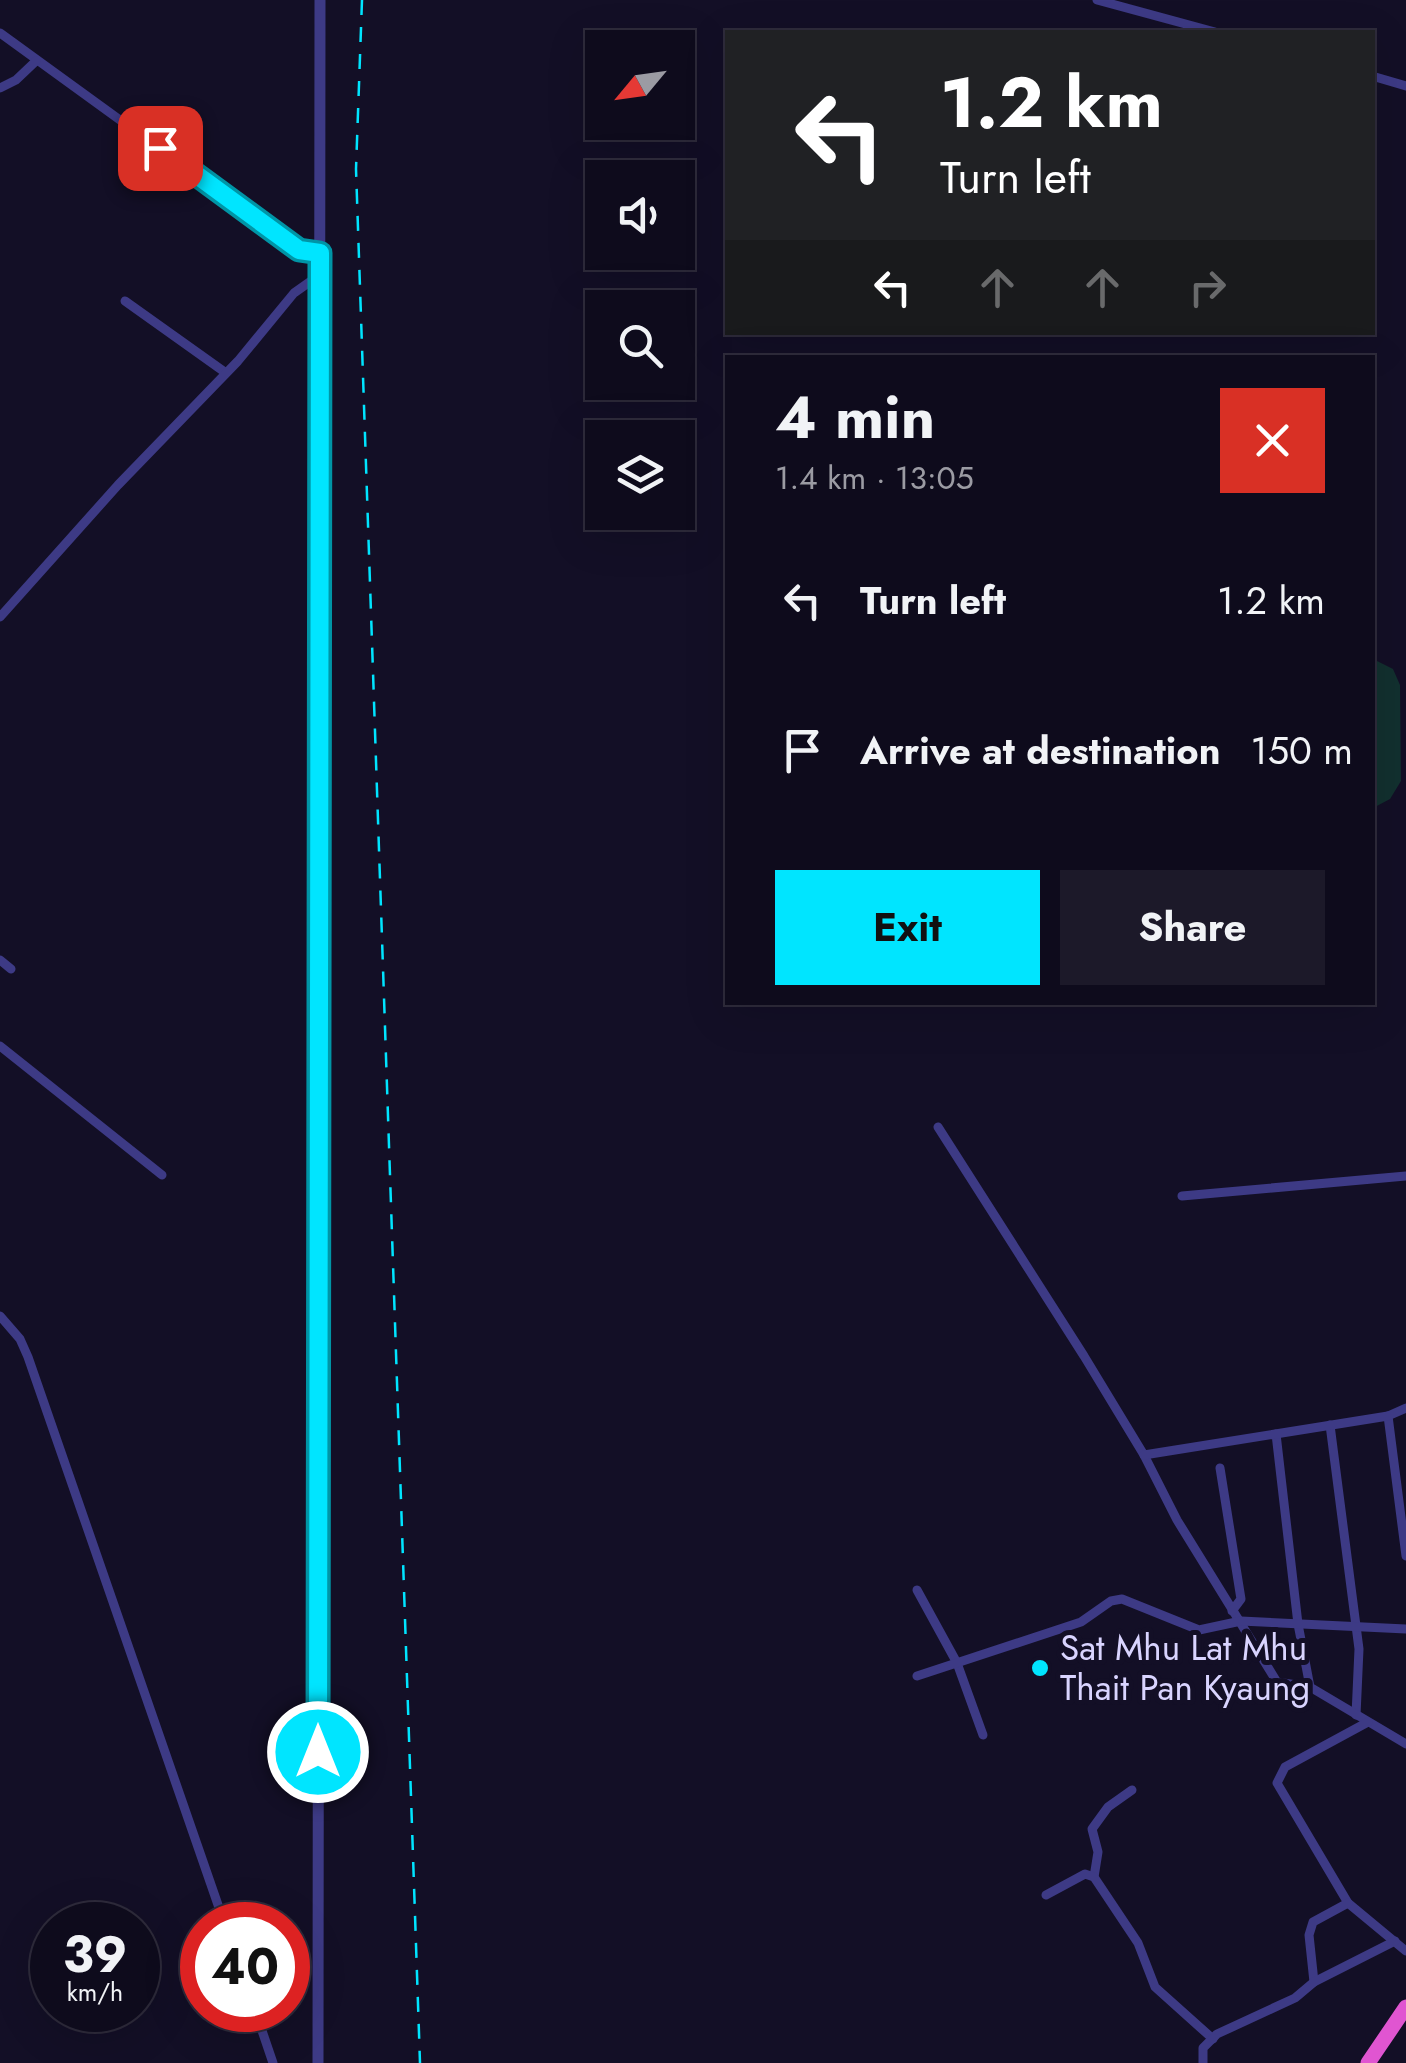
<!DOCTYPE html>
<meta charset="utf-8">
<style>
:root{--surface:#0e0b1c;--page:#1c1929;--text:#f1f3f6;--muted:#9b9ba3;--line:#2e2b3b;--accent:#00e5ff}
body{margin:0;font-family:Jost,sans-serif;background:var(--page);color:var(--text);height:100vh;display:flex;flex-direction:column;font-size:38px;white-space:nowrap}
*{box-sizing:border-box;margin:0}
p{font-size:32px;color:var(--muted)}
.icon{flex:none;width:55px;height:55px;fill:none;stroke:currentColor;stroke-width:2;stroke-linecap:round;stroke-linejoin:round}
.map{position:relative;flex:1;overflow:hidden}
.drawer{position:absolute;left:725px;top:355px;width:650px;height:650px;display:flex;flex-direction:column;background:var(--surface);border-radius:0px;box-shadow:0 10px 40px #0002,0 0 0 2px var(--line)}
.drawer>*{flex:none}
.hud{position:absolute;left:725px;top:30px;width:650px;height:305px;border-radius:0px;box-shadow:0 10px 40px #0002,0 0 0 2px var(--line);background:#202124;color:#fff;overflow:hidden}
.needle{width:65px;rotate:241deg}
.fabs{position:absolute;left:585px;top:30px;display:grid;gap:20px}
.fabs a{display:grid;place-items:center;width:110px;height:110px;border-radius:0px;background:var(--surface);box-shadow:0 10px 40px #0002,0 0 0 2px var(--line);font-size:50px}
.speed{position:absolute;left:30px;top:1902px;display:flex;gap:20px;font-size:50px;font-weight:700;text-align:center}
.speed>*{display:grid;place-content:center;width:130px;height:130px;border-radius:50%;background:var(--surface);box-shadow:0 10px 40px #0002,0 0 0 2px var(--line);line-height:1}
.speed small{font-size:25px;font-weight:400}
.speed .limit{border:15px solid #d22;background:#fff;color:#111}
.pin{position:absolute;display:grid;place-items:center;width:85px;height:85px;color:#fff;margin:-42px;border-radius:20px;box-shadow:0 5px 15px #0006}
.me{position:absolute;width:110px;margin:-55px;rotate:0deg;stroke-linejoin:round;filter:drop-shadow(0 0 8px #0008)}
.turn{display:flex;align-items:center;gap:35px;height:210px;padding:0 50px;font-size:45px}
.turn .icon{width:130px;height:130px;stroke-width:2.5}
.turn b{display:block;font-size:70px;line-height:85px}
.lanes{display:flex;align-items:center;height:95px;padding:0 50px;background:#0003;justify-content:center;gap:50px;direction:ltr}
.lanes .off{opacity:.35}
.round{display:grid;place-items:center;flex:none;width:105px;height:105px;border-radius:0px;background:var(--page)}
.summary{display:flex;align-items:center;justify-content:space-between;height:170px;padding:0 50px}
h1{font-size:60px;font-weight:700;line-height:75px}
.button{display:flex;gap:20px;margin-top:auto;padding:20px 50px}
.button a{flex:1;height:115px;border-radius:0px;background:var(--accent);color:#111;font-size:40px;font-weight:700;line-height:115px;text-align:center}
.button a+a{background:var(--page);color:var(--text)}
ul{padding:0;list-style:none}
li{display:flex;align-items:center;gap:30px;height:150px;padding:0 50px}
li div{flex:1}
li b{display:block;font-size:38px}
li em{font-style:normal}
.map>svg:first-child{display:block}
.green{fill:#12302f}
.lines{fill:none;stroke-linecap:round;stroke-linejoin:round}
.minor{stroke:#3d3a85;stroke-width:9}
.tertiary{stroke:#3d3a85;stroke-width:11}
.trunk{stroke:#e055d1;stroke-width:15}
.rail{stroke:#00e5ff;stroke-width:2.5;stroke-dasharray:15 12;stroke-linecap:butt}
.route-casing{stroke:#0095a6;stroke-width:25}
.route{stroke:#00e5ff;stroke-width:18}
.poi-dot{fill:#00e5ff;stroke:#130f26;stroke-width:4}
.labels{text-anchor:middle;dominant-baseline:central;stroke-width:10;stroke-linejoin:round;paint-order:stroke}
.poi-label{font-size:35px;fill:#d9d4ff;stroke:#130f26;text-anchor:start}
</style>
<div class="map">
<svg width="1406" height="2063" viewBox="0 0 1406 2063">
<rect width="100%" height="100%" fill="#130f26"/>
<polygon class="green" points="1373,659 1393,669 1400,685 1401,781 1390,799 1373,808"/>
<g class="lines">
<g class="minor">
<polyline points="1097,0 1215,32"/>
<polyline points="0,33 299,250 320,253"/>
<polyline points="1372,76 1406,86"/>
<polyline points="0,88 16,80 36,61"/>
<polyline points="125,301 226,373"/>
<polyline points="0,617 118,485 238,361 294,293 311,281 320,281"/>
<polyline points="0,960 11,969"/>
<polyline points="0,1046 162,1175"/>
<polyline points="938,1127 1084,1356 1144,1455 1177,1520 1277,1682 1310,1687"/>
<polyline points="1182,1196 1406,1176"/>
<polyline points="0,1316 20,1339 28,1357 225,1925"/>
<polyline points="1388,1416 1406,1556"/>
<polyline points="1330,1425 1359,1649 1356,1715"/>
<polyline points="1276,1434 1298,1624 1310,1687 1406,1744"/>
<polyline points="1144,1455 1388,1416 1406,1408"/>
<polyline points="1220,1468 1241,1599 1232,1611"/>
<polyline points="917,1590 957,1663 983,1735"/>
<polyline points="917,1676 1081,1622 1111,1601 1122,1599 1199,1630 1241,1621 1406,1629"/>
<polyline points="1368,1722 1285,1767 1277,1783 1348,1903 1406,1951"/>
<polyline points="1094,1877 1098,1852 1092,1829 1108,1807 1132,1790"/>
<polyline points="1046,1895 1085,1874 1094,1877 1138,1943 1155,1987 1213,2039"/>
<polyline points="1314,1982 1309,1935 1313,1922 1348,1903"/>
<polyline points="255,2010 273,2063"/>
<polyline points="1203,2063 1203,2048 1217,2034 1295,1998 1314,1982 1395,1941"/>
</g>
<polyline class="tertiary" points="318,2063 320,0"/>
<polyline class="trunk" points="1368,2063 1406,2007"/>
<polyline class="rail" points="362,0 356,169 420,2063"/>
</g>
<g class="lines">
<defs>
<polyline id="route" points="160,148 299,250 320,253 318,1752"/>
</defs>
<use href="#route" class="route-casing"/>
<use href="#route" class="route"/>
</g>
<circle class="poi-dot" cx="1040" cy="1668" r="10"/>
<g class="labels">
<g class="poi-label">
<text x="1060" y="1648">Sat Mhu Lat Mhu<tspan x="1060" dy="40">Thait Pan Kyaung</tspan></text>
</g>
</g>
</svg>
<div class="fabs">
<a><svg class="needle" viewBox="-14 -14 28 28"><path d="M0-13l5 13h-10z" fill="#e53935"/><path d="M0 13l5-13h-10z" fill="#9b9ba3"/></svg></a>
<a><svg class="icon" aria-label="sound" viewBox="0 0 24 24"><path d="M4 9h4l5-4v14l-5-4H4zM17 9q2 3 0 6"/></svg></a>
<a><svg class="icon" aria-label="search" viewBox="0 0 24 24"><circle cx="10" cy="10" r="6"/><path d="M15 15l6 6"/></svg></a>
<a><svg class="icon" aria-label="layers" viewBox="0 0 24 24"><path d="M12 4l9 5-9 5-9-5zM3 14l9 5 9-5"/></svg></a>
</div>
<div class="speed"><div>39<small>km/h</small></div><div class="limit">40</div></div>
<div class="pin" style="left:160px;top:148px;background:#d93025"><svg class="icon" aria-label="arrive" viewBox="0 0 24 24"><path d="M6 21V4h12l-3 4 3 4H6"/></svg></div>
<svg class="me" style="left:318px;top:1752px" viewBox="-20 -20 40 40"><circle r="17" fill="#00e5ff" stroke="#fff" stroke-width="3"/><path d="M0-11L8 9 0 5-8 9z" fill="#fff"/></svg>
<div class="hud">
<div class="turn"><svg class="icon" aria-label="left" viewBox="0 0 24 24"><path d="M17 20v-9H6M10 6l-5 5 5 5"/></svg><div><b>1.2 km</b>Turn left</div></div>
<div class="lanes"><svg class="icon" aria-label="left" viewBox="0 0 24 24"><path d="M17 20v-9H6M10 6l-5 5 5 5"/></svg><svg class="icon off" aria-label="ahead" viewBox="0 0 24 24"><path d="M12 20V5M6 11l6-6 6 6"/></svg><svg class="icon off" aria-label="ahead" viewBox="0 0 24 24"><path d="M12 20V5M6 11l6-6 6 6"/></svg><svg class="icon off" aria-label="right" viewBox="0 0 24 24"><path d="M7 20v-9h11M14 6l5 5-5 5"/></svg></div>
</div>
<section class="drawer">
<div class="summary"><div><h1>4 min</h1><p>1.4 km · 13:05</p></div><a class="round" style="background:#d93025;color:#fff"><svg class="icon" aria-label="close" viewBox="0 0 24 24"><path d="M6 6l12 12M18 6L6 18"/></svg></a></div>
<ul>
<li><svg class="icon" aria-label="left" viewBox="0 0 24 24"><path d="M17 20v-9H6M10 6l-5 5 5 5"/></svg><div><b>Turn left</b></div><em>1.2 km</em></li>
<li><svg class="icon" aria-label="arrive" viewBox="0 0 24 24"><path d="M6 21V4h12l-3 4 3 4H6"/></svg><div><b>Arrive at destination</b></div><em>150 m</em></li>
</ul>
<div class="button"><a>Exit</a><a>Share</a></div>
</section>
</div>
